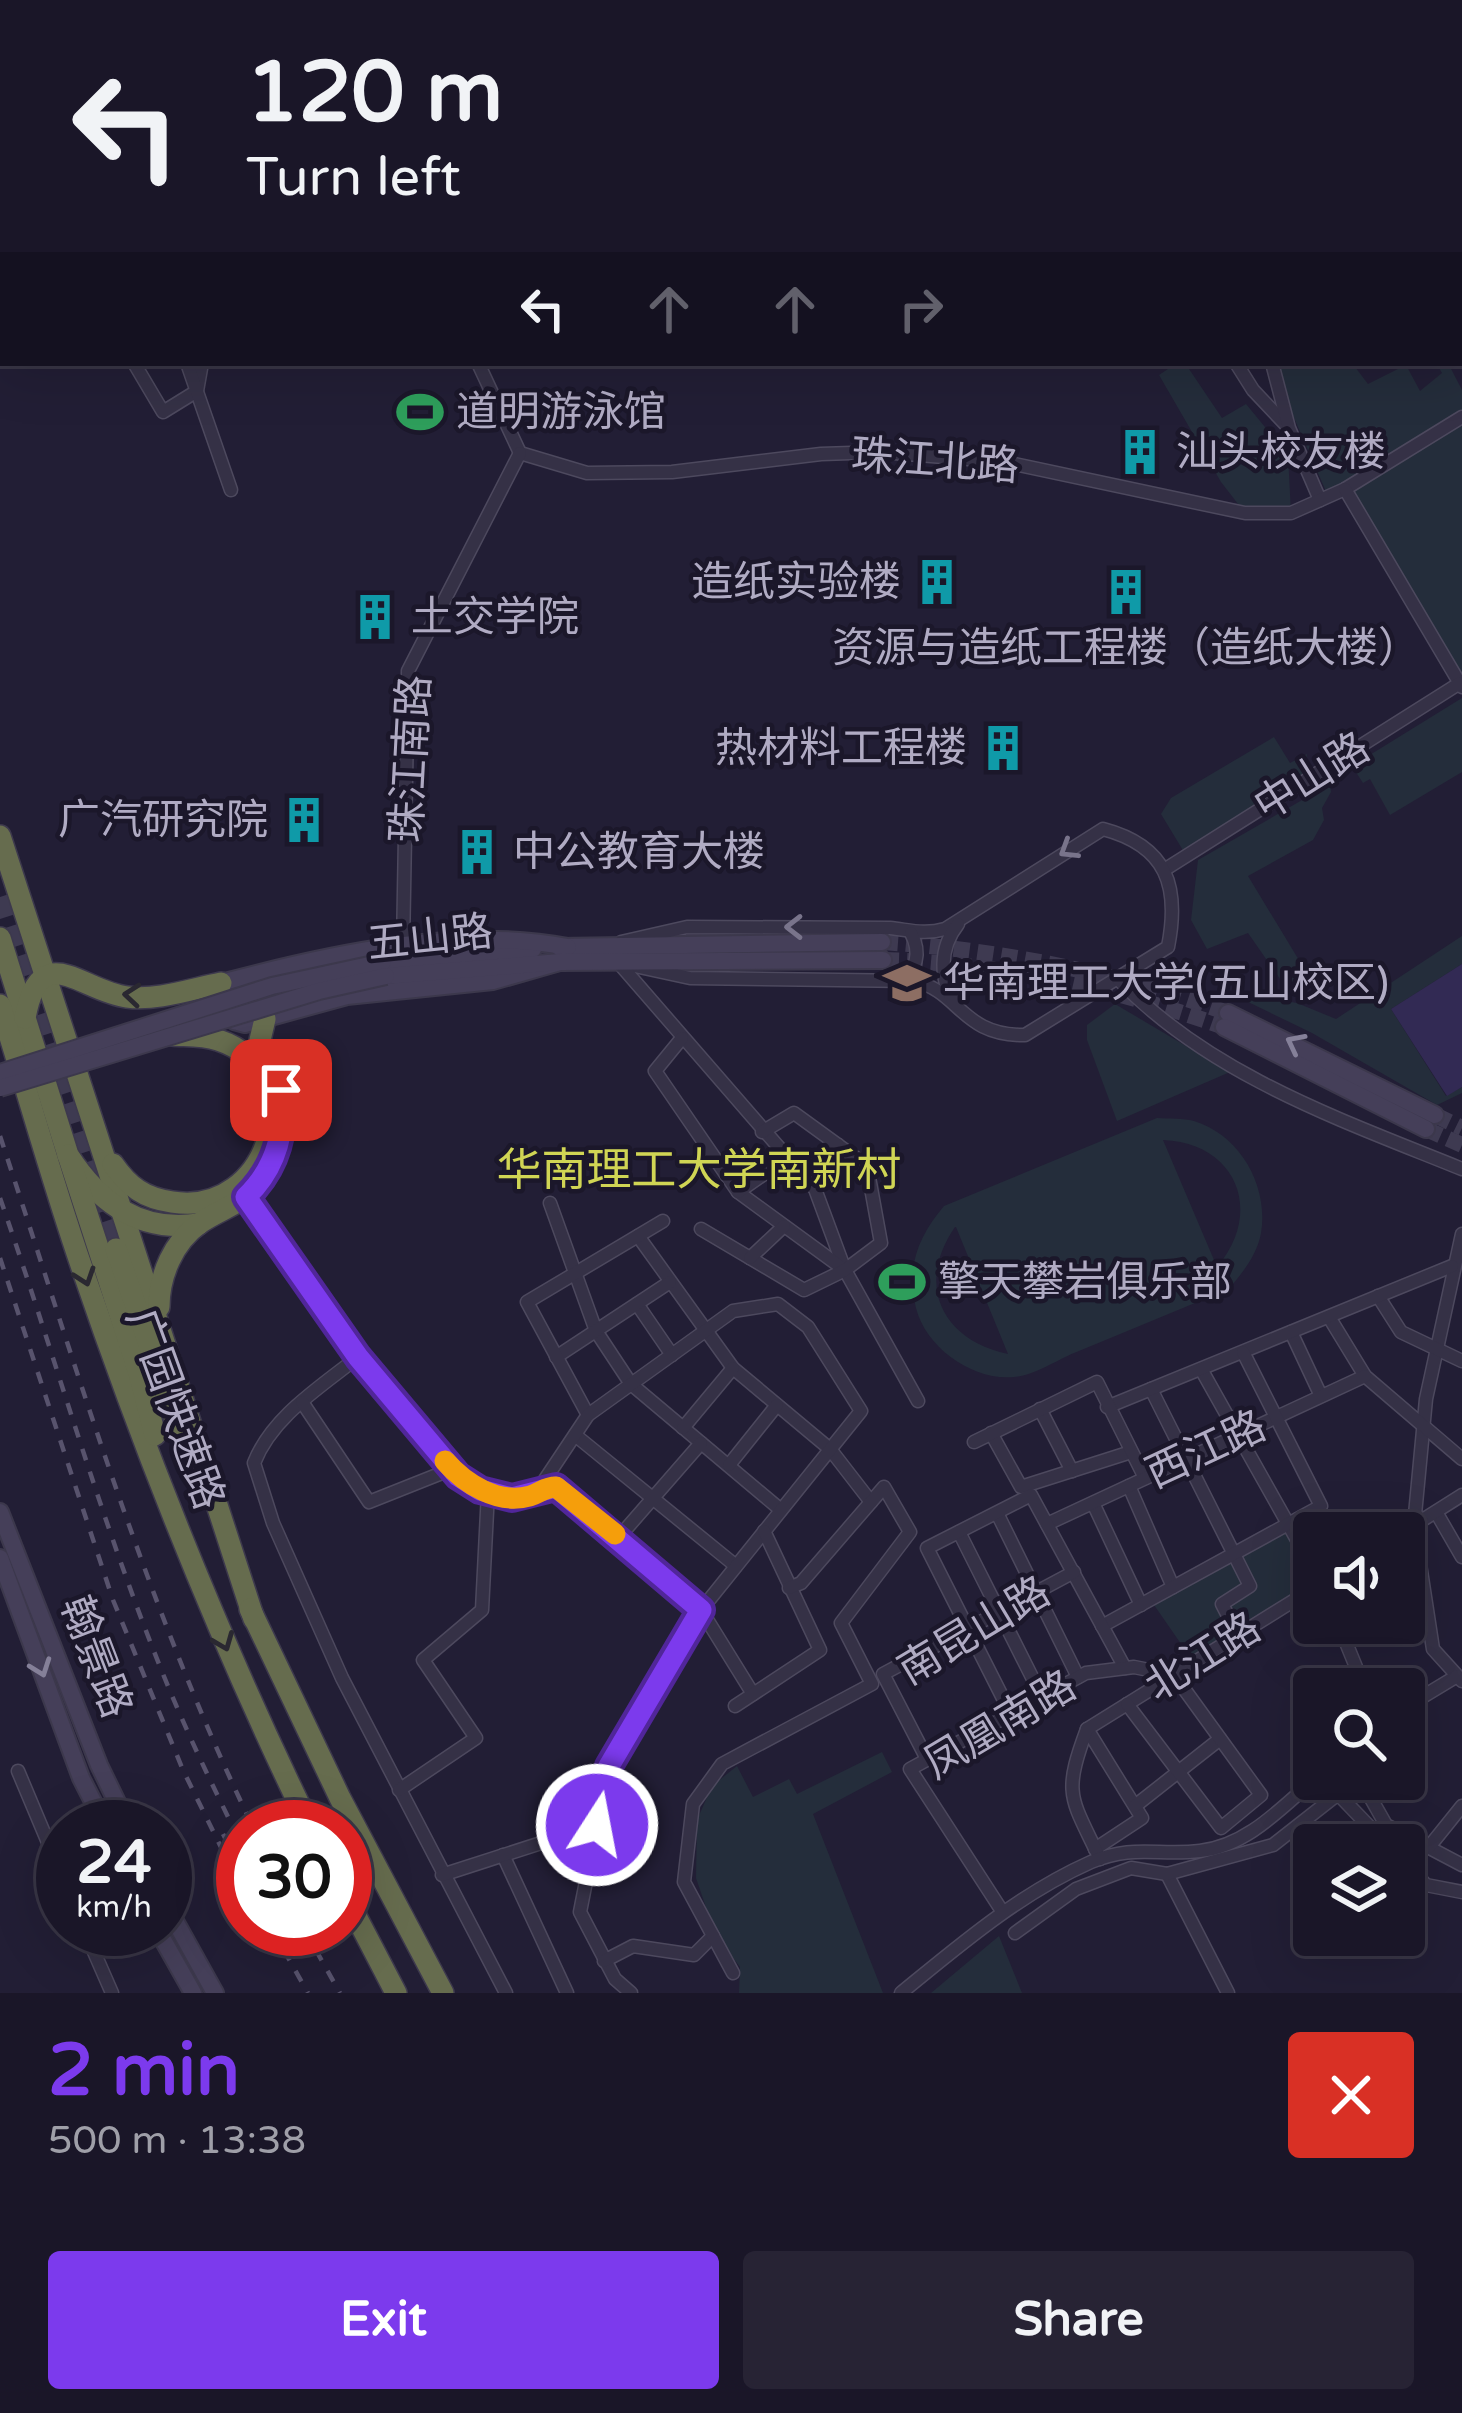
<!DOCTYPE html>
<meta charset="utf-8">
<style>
:root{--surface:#1a1628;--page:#272334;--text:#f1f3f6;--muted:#9f9fa8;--line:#383545;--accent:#7c3aed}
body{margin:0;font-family:"Varela Round","Noto Sans SC",sans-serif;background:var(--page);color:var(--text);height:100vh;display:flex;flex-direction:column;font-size:45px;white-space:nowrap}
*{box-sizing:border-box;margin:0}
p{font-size:39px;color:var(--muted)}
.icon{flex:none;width:66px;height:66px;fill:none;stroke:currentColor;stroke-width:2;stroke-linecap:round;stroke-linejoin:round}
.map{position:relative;height:1993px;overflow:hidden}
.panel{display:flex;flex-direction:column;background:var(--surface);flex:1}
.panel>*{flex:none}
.guide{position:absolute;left:0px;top:0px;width:1464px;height:366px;box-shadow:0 12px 48px #0002,0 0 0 3px var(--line);background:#1a1628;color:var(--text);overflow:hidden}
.fabs{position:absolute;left:1293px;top:1512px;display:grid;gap:24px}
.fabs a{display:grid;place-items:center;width:132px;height:132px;border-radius:12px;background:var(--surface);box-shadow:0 12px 48px #0002,0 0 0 3px var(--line);font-size:60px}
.speed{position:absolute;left:36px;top:1800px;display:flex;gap:24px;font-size:60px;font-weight:700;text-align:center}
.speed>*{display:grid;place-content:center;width:156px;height:156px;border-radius:50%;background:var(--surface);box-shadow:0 12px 48px #0002,0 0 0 3px var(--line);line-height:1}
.speed small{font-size:30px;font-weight:400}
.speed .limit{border:18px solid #d22;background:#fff;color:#111}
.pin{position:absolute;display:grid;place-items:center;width:102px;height:102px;color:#fff;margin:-51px;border-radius:24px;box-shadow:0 6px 18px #0006}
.me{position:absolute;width:132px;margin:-66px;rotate:11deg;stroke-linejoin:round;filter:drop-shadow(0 0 9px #0008)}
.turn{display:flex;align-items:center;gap:42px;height:252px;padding:0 48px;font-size:54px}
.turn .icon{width:156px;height:156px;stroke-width:2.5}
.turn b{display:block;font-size:84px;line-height:102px}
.lanes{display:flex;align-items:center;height:114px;padding:0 48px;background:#0003;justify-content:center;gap:60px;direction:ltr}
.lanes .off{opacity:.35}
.round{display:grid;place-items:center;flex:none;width:126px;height:126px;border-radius:12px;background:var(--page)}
.overview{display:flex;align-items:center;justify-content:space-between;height:204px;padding:0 48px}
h1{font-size:72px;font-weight:700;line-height:90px;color:var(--accent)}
.cta{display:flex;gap:24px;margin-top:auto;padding:24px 48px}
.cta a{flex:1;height:138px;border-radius:12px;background:var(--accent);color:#fff;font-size:48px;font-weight:700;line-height:138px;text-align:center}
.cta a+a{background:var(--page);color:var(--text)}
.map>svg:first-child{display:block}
.green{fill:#242d3b;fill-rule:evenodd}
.water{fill:#322a54}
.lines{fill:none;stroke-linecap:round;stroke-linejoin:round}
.secondary-tunnel{stroke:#3e3a51;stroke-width:16;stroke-dasharray:16 8;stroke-linecap:butt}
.highway-tunnel{stroke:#3e3a51;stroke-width:21;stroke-dasharray:21 10;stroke-linecap:butt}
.street-casing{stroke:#4d495e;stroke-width:15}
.secondary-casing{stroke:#3c384c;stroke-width:20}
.highway-casing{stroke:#3d394d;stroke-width:24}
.street{stroke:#353146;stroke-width:12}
.secondary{stroke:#453f59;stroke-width:16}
.highway{stroke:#666c4e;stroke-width:21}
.rail{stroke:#58536d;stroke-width:4.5;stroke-dasharray:12 12;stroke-linecap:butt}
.secondary-bridge-casing{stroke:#3c384c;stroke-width:20;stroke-linecap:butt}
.secondary-bridge{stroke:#453f59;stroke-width:16}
.oneway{stroke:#79748b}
.oneway2{stroke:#2a2831}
.oneway3{stroke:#858099}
.route-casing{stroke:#51269a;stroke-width:30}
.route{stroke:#7c3aed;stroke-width:21}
.slow{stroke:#f59e0b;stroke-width:21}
.labels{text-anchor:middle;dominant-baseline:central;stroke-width:9;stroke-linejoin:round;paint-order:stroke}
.poi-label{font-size:42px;fill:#b0abc3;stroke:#1b172a;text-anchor:start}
.street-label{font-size:42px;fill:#b0abc3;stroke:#1b172a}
.neighbourhood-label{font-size:45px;fill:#d0d554;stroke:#1b172a}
</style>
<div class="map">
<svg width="1462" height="1993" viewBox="0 0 1462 1993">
<rect width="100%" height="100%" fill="#221e35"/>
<g class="green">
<polygon points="1185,363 1222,418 1246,404 1288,455 1291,513 1245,513 1221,482 1159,375 1174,365"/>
<polygon points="1278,363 1352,363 1368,384 1406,365 1420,391 1442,373 1436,363 1448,363 1462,390 1462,677 1345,489 1328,496 1281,388"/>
<polygon points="1462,698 1462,772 1390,815 1370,779 1363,783 1352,766"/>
<polygon points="1274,737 1290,763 1307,754 1304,782 1187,857 1161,814 1171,798"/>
<polygon points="1330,784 1331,792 1322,808 1324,820 1313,840 1248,876 1314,985 1307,989 1285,986 1248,933 1207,949 1191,920 1198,860"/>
<polygon points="1462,936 1462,964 1391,1009 1446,1096 1462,1087 1462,1093 1437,1105 1312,1033 1246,1001 1247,994 1297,1003 1336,1019"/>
<polygon points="1115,1004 1230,1072 1117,1121 1087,1040 1087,1025"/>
<path d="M1157 1118C1169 1119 1183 1118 1194 1121 1240 1135 1269 1186 1261 1233 1257 1255 1243 1272 1229 1289 1177 1310 1126 1332 1074 1353 1057 1360 1033 1376 1014 1377 973 1381 926 1348 916 1308 906 1267 918 1237 944 1206ZM1163 1140C1237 1143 1264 1212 1217 1267ZM955 1227H956L1008 1354C942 1340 915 1285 955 1227Z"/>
<polygon points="1283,1524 1331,1533 1314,1533 1314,1608 1308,1597 1197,1667 1152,1602"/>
<polygon points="882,1752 892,1772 813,1814 883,1993 739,1993 740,1967 715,1934 696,1878 697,1820 712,1786 737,1766 753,1797 789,1779 797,1794"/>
<polygon points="999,1936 1022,1993 931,1993"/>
</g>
<polygon class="water" points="1462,964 1462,1087 1447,1096 1391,1009"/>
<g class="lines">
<g class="secondary-tunnel">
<path d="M882 942C1000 950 1117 973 1228 1013"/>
<path d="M883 960C998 963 1115 988 1224 1027"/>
<polyline points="1435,1115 1462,1128"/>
<polyline points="1426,1129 1462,1145"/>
</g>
<polyline class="highway-tunnel" points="0,897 116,1249"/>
<defs>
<g id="street">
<polyline points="6,0 9,3"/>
<polyline points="110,0 112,3"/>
<polyline points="221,0 223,3"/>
<polyline points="374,0 376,3"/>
<polyline points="719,0 720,3"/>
<polyline points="774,0 775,3"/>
<polyline points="835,0 836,3"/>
<polyline points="973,0 974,3"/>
<polyline points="131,3 136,0"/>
<polyline points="1035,3 1036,0"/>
<polyline points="1100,3 1114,0"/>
<polyline points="1261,3 1261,0"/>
<polyline points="134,363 163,412 197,391 202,363"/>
<polyline points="187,363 231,490"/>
<polyline points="478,363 520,453"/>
<polyline points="1236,363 1253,390 1288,427"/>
<polyline points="1272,363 1289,428 1320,500"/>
<polyline points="520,453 587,473 672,472 821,454 882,452 1005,462 1245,513 1291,513 1345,489 1462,417"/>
<polyline points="1345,489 1462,687"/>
<polyline points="1164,870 1460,683"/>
<path d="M621 942 687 927 890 928C910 930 924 935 945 929L1103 829C1167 846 1180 886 1168 947L1025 1035C961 1036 960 991 914 981L690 978 630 965"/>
<polyline points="403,946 408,671 520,453"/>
<polyline points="618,962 815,1189 845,1270 918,1401"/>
<path d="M1118 979C1210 1075 1341 1120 1462 1169"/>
<path d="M897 980C918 972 921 952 911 933"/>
<path d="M956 1005C939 980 939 948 958 924"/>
<polyline points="682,1038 655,1071 738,1192 845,1270"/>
<polyline points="799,1172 838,1145"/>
<polyline points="738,1192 787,1158"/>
<path d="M246 1197 358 1357 458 1476C490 1496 516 1504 550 1486L556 1487 701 1610 753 1694"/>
<polyline points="550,1203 596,1331 631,1384 781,1510"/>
<polyline points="701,1229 804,1290 845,1270 881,1243 867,1166 794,1113 762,1132"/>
<polyline points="1462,1234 1426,1399 1414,1525 1433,1649 1462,1681"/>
<polyline points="638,1236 733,1368 830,1449 871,1502"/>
<polyline points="750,1258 784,1226"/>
<polyline points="1378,1296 1401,1332 1462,1361"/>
<polyline points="637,1304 672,1355"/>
<polyline points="1329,1317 1365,1376 1462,1459"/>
<polyline points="1291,1332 1321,1396"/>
<path d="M358 1357C319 1388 272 1417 254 1463L273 1523 342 1678 506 1993"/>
<polyline points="556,1357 670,1282"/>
<polyline points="1201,1369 1314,1570"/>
<polyline points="1151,1389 1250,1586 1222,1604 1238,1635"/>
<polyline points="302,1402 369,1502 452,1469"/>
<polyline points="1107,1407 1452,1266"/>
<polyline points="1040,1409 1072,1471"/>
<polyline points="588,1415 527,1302 663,1221"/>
<polyline points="683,1428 733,1368"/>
<polyline points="991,1433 1021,1487 1131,1452"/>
<polyline points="575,1435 736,1566"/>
<polyline points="974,1442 1097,1382 1145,1478"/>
<polyline points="729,1465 777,1405"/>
<polyline points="1129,1486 1173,1587"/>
<polyline points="536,1493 588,1415 733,1311 778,1304 808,1327 861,1411 701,1610 609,1765 580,1912 615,1979 631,1993"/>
<polyline points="1093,1503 1141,1605"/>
<polyline points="1436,1512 1462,1557"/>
<polyline points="997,1513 1078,1677"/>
<polyline points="1047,1524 1365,1376"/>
<polyline points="959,1532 1042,1697"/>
<polyline points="1402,1533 1462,1495"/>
<polyline points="619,1537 701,1443"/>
<polyline points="1338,1623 1365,1689"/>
<polyline points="1102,1626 1321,1506 1243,1352"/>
<polyline points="735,1706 820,1650 764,1531"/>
<polyline points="1404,1708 1457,1676"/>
<polyline points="1011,1714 927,1548 1031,1495 1125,1668"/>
<polyline points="1087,1729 1142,1818 1095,1849"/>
<polyline points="927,1759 883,1674 1074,1572"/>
<polyline points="18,1771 63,1878"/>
<polyline points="1360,1779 1386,1825 1462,1865"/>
<polyline points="399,1790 476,1738 423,1660 482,1610 488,1492"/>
<polyline points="1135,1806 1220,1739"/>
<polyline points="1429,1847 1462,1806"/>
<polyline points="503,1855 567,1993"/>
<path d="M1100 1859C1071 1797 1062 1796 1087 1729L1314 1588"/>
<polyline points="1404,1862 1426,1885 1462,1892"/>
<polyline points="1167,1874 1228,1993"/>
<polyline points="442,1875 597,1825"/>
<polyline points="1002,1911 910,1769 1086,1673 1134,1667 1174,1675 1261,1795 1221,1828 1127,1704"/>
<polyline points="84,1929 112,1993"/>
<polyline points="1015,1933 1076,1889 1131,1868 1167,1874 1273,1845 1338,1794 1387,1845"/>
<polyline points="604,1961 633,1946 694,1955 713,1936"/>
<polyline points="733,1973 684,1882 693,1804 722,1764 872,1684 841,1623 910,1532 884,1487 801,1583 789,1588"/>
<path d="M901 1993C961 1944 1019 1894 1091 1862 1133 1844 1158 1856 1200 1851 1247 1846 1281 1808 1315 1779"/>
</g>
<g id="secondary">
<polyline points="559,947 882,942"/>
<polyline points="383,962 533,949"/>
<path d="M560 962 493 981 347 996 245 1024 234 1021 226 1013 221 983C330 954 455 926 568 947"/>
<polyline points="386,976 560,962 883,960"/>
<polyline points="1228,1013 1435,1115"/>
<polyline points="1224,1027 1426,1129"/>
<polyline points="0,1512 99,1765 129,1827"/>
<polyline points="0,1558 81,1778 106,1827"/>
<polyline points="165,1903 215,1993"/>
<polyline points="157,1929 193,1993"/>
</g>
<g id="highway">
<polyline points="0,836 254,1619"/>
<path d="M0 938 68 1155C99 1203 140 1233 199 1224"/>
<path d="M0 1005C28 1093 52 1181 82 1268 147 1459 222 1646 310 1827"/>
<path d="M25 1018C40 937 81 991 127 997 157 1001 191 989 221 983"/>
<polyline points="265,1019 260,1040 279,1082"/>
<polyline points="68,1155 139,1373 155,1435"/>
<path d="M113 1164C129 1187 144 1198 172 1202 271 1218 313 1071 218 1040 203 1035 187 1036 172 1035"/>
<polyline points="116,1249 187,1453"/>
<path d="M159 1307C159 1276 173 1242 200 1223 216 1212 234 1206 250 1194"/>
<polyline points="250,1609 340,1798 443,1993"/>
<polyline points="345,1895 396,1993"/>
</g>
</defs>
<use href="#street" class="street-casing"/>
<use href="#secondary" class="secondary-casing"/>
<use href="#highway" class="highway-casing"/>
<use href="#street" class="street"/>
<use href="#secondary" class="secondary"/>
<use href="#highway" class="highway"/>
<g class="rail">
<path d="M0 1136C77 1369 146 1606 253 1827"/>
<path d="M0 1198C54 1353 98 1512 159 1664 184 1727 213 1787 243 1847"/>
<polyline points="0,1258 113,1600 183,1770 243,1892"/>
<polyline points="223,1834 243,1873"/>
<polyline points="272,1929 308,1993"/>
<polyline points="304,1929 340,1993"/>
</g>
<defs>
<g id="secondary-bridge">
<polyline points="0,1073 272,986 383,962"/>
<polyline points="0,1088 319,991 386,976"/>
</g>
</defs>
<use href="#secondary-bridge" class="secondary-bridge-casing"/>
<use href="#secondary-bridge" class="secondary-bridge"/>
</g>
<defs><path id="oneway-chevron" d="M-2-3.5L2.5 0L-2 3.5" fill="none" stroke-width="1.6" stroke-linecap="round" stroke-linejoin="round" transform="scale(3)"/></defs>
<g class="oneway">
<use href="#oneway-chevron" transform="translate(1068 850) rotate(148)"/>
<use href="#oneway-chevron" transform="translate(794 927) rotate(-180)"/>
</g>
<g class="oneway2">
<use href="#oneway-chevron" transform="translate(132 995) rotate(-175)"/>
<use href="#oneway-chevron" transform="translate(85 1277) rotate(71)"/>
<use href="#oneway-chevron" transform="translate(224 1642) rotate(68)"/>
</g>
<g class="oneway3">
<use href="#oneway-chevron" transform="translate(1295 1043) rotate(-153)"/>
<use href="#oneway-chevron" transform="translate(41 1668) rotate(70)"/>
</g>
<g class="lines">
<defs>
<path id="route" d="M281 1090C286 1131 276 1168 246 1197L358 1357 458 1476 480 1490 512 1498 556 1487 701 1610 609 1766 597 1825"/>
</defs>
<use href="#route" class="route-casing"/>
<use href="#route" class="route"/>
<path class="slow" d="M445 1461C465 1484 498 1505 530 1496 540 1493 545 1487 556 1487L615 1534"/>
</g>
<defs>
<symbol id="stadium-bare" viewBox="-9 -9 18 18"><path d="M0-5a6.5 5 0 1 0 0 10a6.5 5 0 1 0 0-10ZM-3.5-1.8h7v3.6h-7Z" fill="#2e9e5b" stroke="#1b172a" stroke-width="2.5" paint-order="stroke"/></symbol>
<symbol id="building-bare" viewBox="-9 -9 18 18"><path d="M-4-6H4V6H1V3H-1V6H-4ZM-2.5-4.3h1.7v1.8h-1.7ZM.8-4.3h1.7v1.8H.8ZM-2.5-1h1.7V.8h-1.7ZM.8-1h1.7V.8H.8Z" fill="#0f9aa8" stroke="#1b172a" stroke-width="2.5" paint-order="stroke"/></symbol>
<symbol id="university-bare" viewBox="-9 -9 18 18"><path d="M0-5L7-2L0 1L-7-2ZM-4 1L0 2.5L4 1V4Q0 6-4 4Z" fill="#8d6e63" stroke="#1b172a" stroke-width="2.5" paint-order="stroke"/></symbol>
</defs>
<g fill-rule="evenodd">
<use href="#stadium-bare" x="387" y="379" width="66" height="66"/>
<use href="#building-bare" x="1107" y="419" width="66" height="66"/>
<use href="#building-bare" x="904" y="549" width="66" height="66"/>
<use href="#building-bare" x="1093" y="559" width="66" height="66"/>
<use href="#building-bare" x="342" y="584" width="66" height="66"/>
<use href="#building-bare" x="970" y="715" width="66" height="66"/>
<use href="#building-bare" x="271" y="787" width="66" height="66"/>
<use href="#building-bare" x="444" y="819" width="66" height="66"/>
<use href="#university-bare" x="874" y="950" width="66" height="66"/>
<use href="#stadium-bare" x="869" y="1249" width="66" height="66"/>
</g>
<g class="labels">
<g class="poi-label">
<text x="456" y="412">道明游泳馆</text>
<text x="1176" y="452">汕头校友楼</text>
<text x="901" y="582" text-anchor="end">造纸实验楼</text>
<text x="411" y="617">土交学院</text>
<text x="1126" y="648" text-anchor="middle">资源与造纸工程楼（造纸大楼）</text>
<text x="967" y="748" text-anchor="end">热材料工程楼</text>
<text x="268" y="820" text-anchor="end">广汽研究院</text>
<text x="513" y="852">中公教育大楼</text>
<text x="943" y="983">华南理工大学(五山校区)</text>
<text x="938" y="1282">擎天攀岩俱乐部</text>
</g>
<g class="street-label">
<text transform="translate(935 461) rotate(4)">珠江北路</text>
<text transform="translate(411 759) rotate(-87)">珠江南路</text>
<text transform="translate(1312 777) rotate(-32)">中山路</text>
<text transform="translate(430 938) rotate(-6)">五山路</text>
<text transform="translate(175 1409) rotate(70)">广园快速路</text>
<text transform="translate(1206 1450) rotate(-25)">西江路</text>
<text transform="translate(974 1631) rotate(-31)">南昆山路</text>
<text transform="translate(96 1657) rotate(69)">翰景路</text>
<text transform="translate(1203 1657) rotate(-32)">北江路</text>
<text transform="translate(1000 1725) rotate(-31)">凤凰南路</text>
</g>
<g class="neighbourhood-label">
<text x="699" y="1171">华南理工大学南新村</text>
</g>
</g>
</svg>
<div class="fabs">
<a><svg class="icon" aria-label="sound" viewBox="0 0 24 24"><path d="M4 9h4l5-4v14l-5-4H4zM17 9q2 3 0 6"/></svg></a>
<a><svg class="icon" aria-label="search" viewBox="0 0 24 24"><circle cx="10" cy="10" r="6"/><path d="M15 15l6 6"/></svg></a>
<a><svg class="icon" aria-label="layers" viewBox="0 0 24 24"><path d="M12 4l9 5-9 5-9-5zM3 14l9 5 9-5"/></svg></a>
</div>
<div class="speed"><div>24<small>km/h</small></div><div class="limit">30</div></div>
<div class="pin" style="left:281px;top:1090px;background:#d93025"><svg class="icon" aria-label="arrive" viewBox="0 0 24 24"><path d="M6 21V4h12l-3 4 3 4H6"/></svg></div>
<svg class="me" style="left:597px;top:1825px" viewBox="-20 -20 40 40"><circle r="17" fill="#7c3aed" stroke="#fff" stroke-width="3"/><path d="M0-11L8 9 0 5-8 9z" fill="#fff"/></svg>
<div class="guide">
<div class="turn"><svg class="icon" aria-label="left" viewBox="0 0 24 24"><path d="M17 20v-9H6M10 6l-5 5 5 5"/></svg><div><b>120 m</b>Turn left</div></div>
<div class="lanes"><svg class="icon" aria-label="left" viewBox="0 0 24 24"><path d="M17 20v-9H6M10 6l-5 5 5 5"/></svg><svg class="icon off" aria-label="ahead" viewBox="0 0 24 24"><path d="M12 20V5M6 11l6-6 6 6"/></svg><svg class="icon off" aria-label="ahead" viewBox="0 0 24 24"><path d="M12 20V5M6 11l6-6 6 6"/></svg><svg class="icon off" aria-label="right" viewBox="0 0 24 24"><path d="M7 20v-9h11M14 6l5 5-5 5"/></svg></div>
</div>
</div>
<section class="panel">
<div class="overview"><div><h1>2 min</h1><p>500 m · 13:38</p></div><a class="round" style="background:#d93025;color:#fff"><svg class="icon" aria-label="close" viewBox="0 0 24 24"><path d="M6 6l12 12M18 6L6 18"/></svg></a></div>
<div class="cta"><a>Exit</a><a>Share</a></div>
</section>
